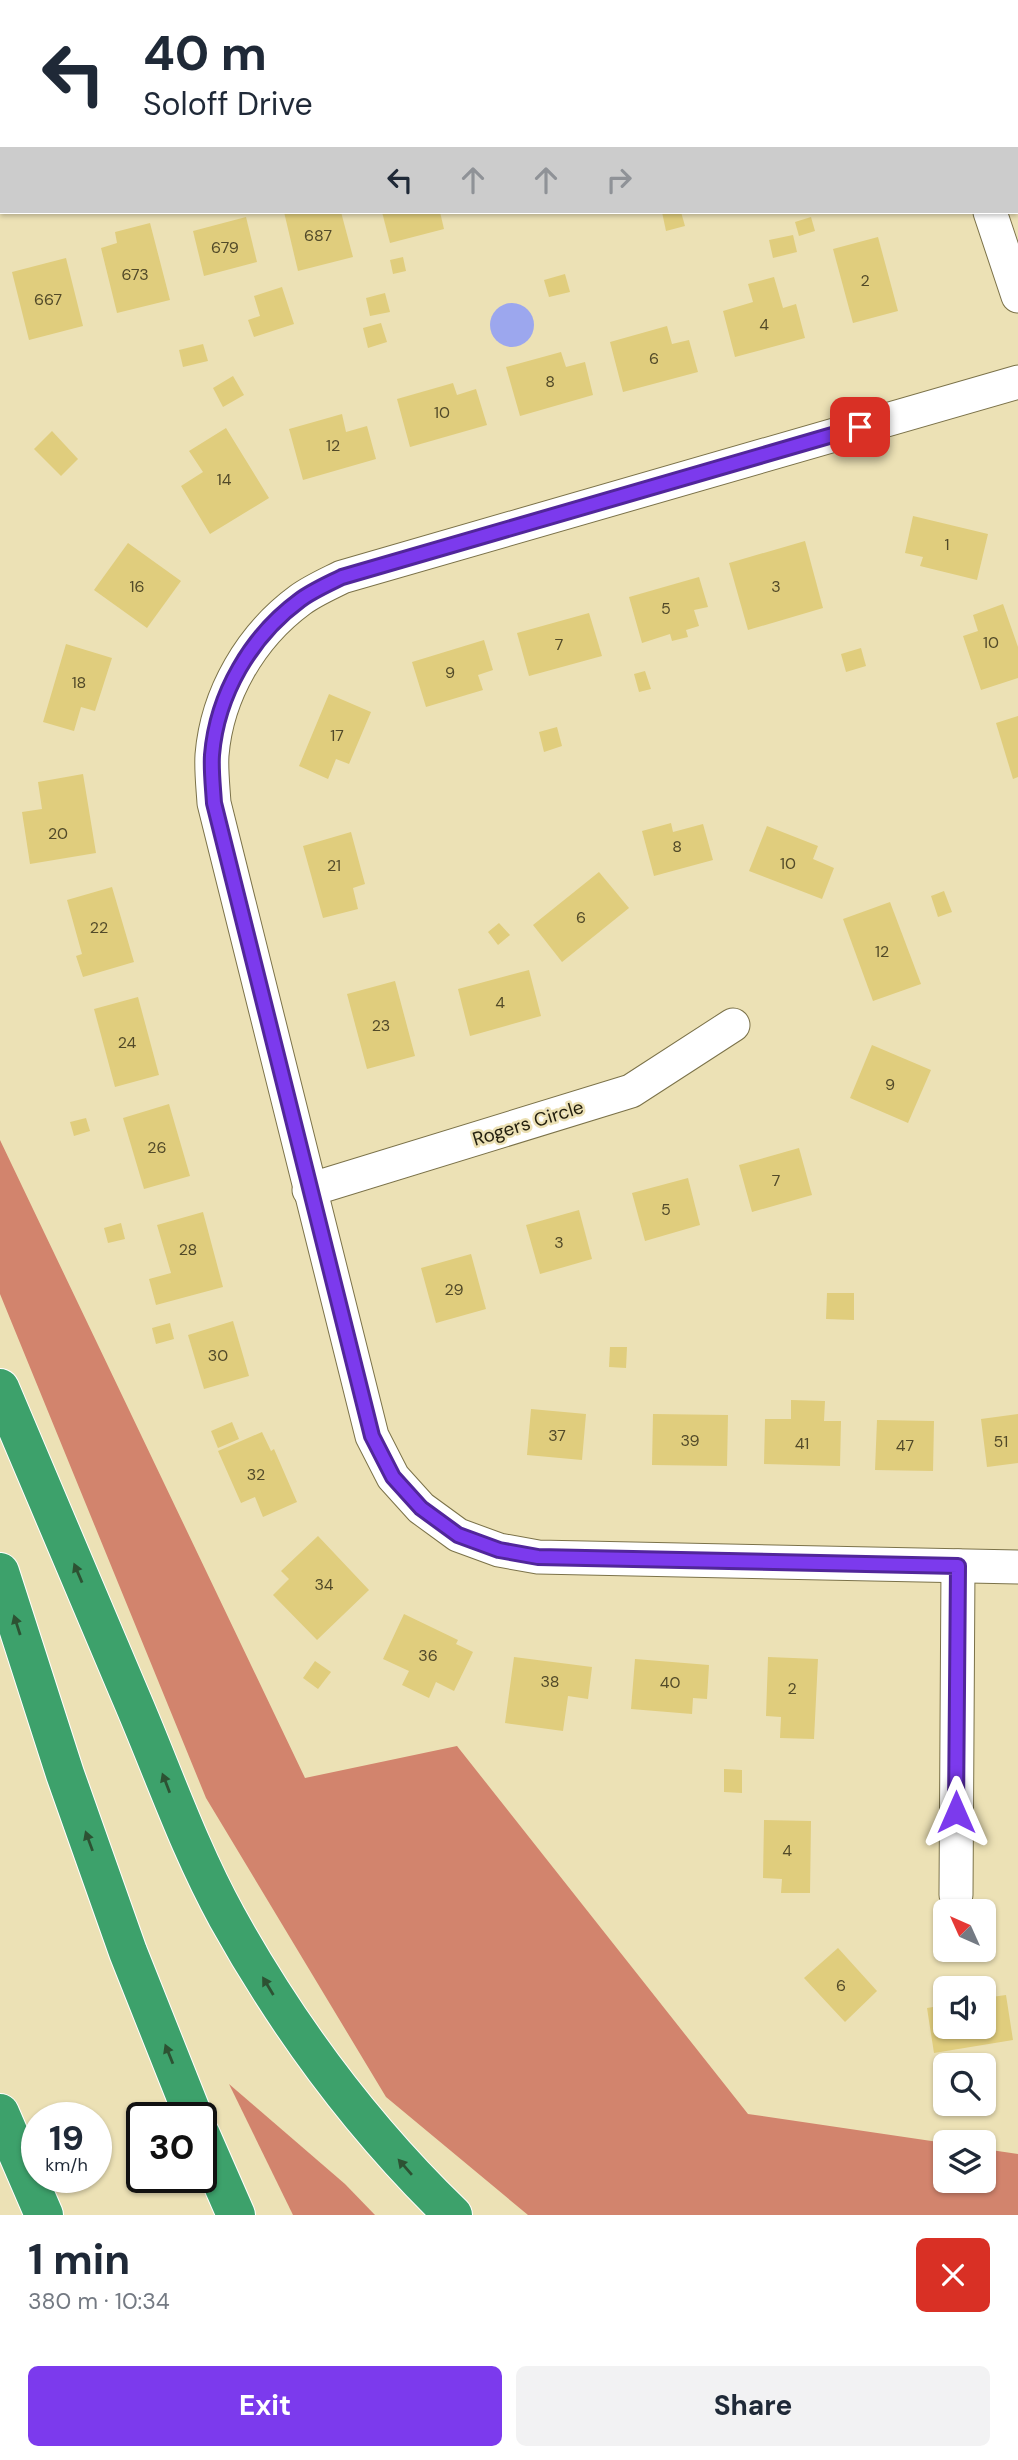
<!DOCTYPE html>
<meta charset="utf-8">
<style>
:root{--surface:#fff;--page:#f2f2f3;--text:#1f2937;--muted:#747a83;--accent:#7c3aed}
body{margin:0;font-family:"DM Sans",sans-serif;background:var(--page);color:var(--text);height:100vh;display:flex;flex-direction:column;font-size:26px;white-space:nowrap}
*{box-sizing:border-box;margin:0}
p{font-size:23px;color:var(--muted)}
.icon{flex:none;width:38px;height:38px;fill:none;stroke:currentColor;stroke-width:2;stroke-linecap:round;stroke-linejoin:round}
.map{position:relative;height:2215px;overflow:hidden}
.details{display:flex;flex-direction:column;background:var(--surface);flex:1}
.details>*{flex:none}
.top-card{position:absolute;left:0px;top:0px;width:1018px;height:214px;box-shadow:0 2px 5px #0004;background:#fff;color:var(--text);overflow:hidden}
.needle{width:46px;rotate:315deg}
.tools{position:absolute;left:933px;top:1899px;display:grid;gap:14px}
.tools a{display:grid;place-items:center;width:63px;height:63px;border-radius:10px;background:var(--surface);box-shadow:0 2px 5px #0004;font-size:35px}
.speed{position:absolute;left:21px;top:2102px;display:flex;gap:14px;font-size:35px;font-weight:700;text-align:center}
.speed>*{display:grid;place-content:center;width:91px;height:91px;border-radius:50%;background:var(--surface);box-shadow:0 2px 5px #0004;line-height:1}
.speed small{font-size:18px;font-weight:400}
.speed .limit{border:4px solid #111;border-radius:10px;background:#fff;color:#111}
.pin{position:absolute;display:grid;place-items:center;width:60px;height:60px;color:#fff;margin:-30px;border-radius:14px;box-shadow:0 4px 10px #0006}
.me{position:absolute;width:77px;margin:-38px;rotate:0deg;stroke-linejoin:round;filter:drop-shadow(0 0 5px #0008)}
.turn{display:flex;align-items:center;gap:24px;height:147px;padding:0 28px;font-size:32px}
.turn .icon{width:91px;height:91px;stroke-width:2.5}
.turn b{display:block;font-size:49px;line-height:60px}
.lanes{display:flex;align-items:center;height:66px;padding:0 28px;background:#0003;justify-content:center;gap:35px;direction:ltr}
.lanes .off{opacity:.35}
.round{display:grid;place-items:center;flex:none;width:74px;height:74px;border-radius:10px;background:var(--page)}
.overview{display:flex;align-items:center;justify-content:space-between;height:119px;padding:0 28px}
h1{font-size:42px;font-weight:700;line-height:52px}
.button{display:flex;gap:14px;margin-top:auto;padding:14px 28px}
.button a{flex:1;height:80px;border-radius:10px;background:var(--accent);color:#fff;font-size:28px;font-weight:700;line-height:80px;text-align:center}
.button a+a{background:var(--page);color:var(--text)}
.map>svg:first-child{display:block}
.forest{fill:#d2846d}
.water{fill:#9ca7ee}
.building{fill:#e0cd7d}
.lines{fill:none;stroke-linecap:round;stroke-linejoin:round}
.minor-casing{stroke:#7b7249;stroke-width:35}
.tertiary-casing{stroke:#7b7249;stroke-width:40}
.motorway-casing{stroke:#fff;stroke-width:40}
.minor{stroke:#fff;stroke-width:33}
.tertiary{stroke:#fff;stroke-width:38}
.motorway{stroke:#3da16b;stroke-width:38}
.oneway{fill:#2d5233}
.route-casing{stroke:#51269a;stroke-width:18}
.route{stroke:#7c3aed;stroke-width:12}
.labels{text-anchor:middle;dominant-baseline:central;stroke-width:5;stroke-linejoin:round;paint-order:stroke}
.number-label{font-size:16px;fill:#524a29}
.street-label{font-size:19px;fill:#221e0d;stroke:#ece1b5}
</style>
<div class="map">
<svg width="1018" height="2215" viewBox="0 0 1018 2215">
<rect width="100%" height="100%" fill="#ece1b5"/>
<g class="forest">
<polygon points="0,1140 305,1778 457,1746 748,2114 945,2143 945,2180 984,2180 984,2149 1018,2154 1018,2215 528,2215 386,2097 206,1798 0,1294"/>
<polygon points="229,2084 345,2184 375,2215 293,2215"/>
</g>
<circle class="water" cx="512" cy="325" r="22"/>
<g class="building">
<polygon points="284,212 341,212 353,257 298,271"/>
<polygon points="382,212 440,212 444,229 390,243"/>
<polygon points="662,212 681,212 685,226 666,231"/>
<polygon points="246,217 257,262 204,276 193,231"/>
<polygon points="811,217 815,231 799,236 795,222"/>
<polygon points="150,223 170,300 117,313 101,248 117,243 115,232"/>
<polygon points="793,235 797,252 773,258 769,240"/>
<polygon points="878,237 898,311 853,323 833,249"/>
<polygon points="403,257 406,271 393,274 390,260"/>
<polygon points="66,258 83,326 29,340 12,272"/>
<polygon points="565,274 570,292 549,297 544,280"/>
<polygon points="774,277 783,308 796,304 805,338 735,357 723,311 753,302 748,284"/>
<polygon points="282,287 294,324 254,337 248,320 260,316 254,296"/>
<polygon points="385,293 390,312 370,316 366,298"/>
<polygon points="381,323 387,342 368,348 363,328"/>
<polygon points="667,326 672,344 689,340 698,372 623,392 610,342"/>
<polygon points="203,344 208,361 183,367 179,350"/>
<polygon points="561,352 566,367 585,362 593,395 520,416 506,367"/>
<polygon points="233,376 244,395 223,407 213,388"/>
<polygon points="453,383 457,395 476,389 487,425 410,447 397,399"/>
<polygon points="342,414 346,432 367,426 376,459 303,480 289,429"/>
<polygon points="226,428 269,498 210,534 181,486 203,472 189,451"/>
<polygon points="52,431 78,459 61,476 34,449"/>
<polygon points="913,516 988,534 977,580 920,566 923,557 905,553"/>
<polygon points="805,541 823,608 748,630 729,563"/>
<polygon points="128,543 181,581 147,628 94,590"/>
<polygon points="699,577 708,607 694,610 699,626 686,630 688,637 672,641 670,634 642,643 629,597"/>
<polygon points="1003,604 1018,647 1018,678 981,690 963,636 978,631 973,615"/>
<polygon points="589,613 602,656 529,676 517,633"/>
<polygon points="484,640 493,670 478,675 483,690 426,707 412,662"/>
<polygon points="66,644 112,658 95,711 81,707 74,731 43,722"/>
<polygon points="861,648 866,666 846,672 841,654"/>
<polygon points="645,671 651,689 639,692 634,674"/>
<polygon points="329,694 371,712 349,764 336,759 328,779 299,766"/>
<polygon points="1018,716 1018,777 1013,779 996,723"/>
<polygon points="557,727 562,746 544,752 539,732"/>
<polygon points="83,774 96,853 30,864 22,812 42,809 38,782"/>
<polygon points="671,823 673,832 703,824 713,860 654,876 642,831"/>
<polygon points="767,826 818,846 813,859 834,868 822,899 749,871"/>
<polygon points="351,832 365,884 353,888 358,909 323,918 303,846"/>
<polygon points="599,872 629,908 562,962 533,925"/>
<polygon points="112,887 134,962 83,977 76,956 82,954 67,900"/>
<polygon points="944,891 952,912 938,917 931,896"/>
<polygon points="890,902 921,984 873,1001 843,919"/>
<polygon points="499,923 510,935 498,945 488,932"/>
<polygon points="529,970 541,1016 470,1036 458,989"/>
<polygon points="395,981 415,1056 367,1069 347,994"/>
<polygon points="138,997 159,1075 115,1087 94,1009"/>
<polygon points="872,1045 931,1070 908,1123 850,1098"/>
<polygon points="169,1104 190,1176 144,1189 123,1118"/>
<polygon points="86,1118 90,1131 74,1136 70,1122"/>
<polygon points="799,1148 812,1195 752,1212 739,1165"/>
<polygon points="688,1178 700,1225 645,1241 632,1193"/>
<polygon points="579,1210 592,1259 540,1274 526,1225"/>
<polygon points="203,1212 223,1287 156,1305 149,1279 171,1273 157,1225"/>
<polygon points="121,1223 125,1239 108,1243 104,1228"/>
<polygon points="471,1254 486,1309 436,1323 421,1268"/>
<polygon points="827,1293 854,1293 854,1320 826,1319"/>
<polygon points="233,1321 249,1376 204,1389 188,1335"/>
<polygon points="170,1323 174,1339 156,1344 152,1328"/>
<polygon points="610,1347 627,1347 626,1368 609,1367"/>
<polygon points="791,1400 825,1401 824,1421 841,1421 840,1466 764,1464 765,1419 791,1419"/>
<polygon points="531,1409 586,1414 582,1460 527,1455"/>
<polygon points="653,1414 728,1415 727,1466 652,1465"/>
<polygon points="1018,1414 1018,1463 987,1467 981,1419"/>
<polygon points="877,1420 934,1421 933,1471 875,1470"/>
<polygon points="232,1422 239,1439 218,1448 211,1431"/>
<polygon points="262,1432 271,1451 274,1449 297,1502 263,1517 255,1497 241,1503 218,1451"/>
<polygon points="318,1536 369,1590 317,1640 273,1595 289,1579 281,1571"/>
<polygon points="404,1614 458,1640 456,1644 473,1652 454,1691 436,1682 429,1698 402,1685 409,1671 383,1659"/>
<polygon points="514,1657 592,1667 588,1699 568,1696 563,1731 505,1723"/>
<polygon points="768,1657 818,1659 814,1739 780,1738 781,1717 766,1716"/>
<polygon points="635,1659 709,1665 707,1699 693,1698 692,1714 631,1709"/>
<polygon points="315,1661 331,1672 318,1689 303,1678"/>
<polygon points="724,1769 742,1770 742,1793 724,1792"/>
<polygon points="764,1820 811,1821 810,1893 781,1893 782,1879 763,1878"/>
<polygon points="838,1948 877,1991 845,2022 804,1978"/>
<polygon points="1006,1995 1013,2040 934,2053 927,2008 945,2005 945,2026 984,2026 984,1998"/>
</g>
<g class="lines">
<defs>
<g id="minor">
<polyline points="571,0 571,2"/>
<polyline points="919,0 920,2"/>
<polyline points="990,212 1018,296"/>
<path d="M1018 382 342 577C328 584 312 591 300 600 251 636 217 694 212 755 211 770 213 787 214 803L372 1436 393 1477 421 1508 458 1535 499 1550 538 1557 1018 1567"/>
<polyline points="309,1190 631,1091 733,1025"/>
<polyline points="956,1895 958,1566"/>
</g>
<g id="tertiary">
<polyline points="596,2 602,0"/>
<polyline points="0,166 2,165"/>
</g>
<g id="motorway">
<path d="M0 1388C43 1491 87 1593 130 1695 162 1769 188 1846 227 1917 288 2027 363 2128 453 2215"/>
<polyline points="0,1572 65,1774 128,1952 194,2118"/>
<polyline points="0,2113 44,2215"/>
<polyline points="201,2135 236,2215"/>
</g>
</defs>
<use href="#minor" class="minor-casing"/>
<use href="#tertiary" class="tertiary-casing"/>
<use href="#motorway" class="motorway-casing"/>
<use href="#minor" class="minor"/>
<use href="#tertiary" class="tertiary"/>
<use href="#motorway" class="motorway"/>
</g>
<defs><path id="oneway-solid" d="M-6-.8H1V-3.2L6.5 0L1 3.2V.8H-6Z" transform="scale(1.75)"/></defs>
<g class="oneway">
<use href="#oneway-solid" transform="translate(78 1573) rotate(-113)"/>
<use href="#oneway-solid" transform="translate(17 1625) rotate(-108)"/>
<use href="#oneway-solid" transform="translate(166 1783) rotate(-111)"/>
<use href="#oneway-solid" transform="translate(89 1841) rotate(-110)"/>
<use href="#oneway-solid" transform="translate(268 1986) rotate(-121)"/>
<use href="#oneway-solid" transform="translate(169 2054) rotate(-112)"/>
<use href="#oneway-solid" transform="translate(405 2167) rotate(-131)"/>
</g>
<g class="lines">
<defs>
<path id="route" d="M860 427 342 577C328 584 312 591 300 600 251 636 217 694 212 755 211 770 213 787 214 803L372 1436 393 1477 421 1508 458 1535 499 1550 538 1557 958 1566 956 1812"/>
</defs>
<use href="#route" class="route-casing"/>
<use href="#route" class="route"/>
</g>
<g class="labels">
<g class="number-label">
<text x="318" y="235">687</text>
<text x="225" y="247">679</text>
<text x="135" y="274">673</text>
<text x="865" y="280">2</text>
<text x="48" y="299">667</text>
<text x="764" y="324">4</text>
<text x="654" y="358">6</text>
<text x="550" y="381">8</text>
<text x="442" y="412">10</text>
<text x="333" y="445">12</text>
<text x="224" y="479">14</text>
<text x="947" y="544">1</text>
<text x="137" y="586">16</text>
<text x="776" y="586">3</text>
<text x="666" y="608">5</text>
<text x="991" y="642">10</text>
<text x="559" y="644">7</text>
<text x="450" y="672">9</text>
<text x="79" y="682">18</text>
<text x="337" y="735">17</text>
<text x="58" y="833">20</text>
<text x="677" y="846">8</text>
<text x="788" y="863">10</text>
<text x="334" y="865">21</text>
<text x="581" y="917">6</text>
<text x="99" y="927">22</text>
<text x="882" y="951">12</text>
<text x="500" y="1002">4</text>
<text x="381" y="1025">23</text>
<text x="127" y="1042">24</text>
<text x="890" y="1084">9</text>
<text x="157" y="1147">26</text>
<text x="776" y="1180">7</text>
<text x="666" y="1209">5</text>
<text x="559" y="1242">3</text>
<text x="188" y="1249">28</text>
<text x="454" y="1289">29</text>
<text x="218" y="1355">30</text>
<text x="557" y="1435">37</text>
<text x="690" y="1440">39</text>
<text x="1001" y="1441">51</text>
<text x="802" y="1443">41</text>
<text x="905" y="1445">47</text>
<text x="256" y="1474">32</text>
<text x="324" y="1584">34</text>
<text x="428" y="1655">36</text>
<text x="550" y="1681">38</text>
<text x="670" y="1682">40</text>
<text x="792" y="1688">2</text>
<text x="787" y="1850">4</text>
<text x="841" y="1985">6</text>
</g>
<g class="street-label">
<text transform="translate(528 1123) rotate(-17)">Rogers Circle</text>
</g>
</g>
</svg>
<div class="tools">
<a><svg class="needle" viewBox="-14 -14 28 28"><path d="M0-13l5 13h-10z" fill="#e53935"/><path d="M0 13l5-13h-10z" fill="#747a83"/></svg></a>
<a><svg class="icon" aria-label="sound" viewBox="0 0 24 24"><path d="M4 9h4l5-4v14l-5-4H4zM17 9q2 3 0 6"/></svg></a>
<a><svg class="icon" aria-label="search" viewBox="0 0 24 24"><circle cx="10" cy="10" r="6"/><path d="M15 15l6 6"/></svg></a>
<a><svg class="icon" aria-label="layers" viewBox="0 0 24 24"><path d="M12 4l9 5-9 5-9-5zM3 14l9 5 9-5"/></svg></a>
</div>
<div class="speed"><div>19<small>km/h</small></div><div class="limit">30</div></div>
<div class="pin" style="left:860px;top:427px;background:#d93025"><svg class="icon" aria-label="arrive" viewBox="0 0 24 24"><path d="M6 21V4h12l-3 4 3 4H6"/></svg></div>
<svg class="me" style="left:956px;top:1812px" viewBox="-20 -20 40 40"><path d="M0-17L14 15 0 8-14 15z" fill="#7c3aed" stroke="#fff" stroke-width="4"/></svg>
<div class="top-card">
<div class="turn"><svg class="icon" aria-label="left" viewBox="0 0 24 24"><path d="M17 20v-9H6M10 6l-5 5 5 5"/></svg><div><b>40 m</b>Soloff Drive</div></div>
<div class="lanes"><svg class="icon" aria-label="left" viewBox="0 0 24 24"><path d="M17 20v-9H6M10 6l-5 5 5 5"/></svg><svg class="icon off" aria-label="ahead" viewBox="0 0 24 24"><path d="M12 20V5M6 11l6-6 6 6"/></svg><svg class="icon off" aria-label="ahead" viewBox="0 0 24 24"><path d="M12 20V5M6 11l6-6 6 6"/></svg><svg class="icon off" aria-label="right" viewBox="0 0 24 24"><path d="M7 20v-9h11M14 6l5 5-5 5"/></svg></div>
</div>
</div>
<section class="details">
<div class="overview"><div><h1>1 min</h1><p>380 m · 10:34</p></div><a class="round" style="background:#d93025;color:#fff"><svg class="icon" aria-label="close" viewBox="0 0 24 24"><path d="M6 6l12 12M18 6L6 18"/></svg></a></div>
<div class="button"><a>Exit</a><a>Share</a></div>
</section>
